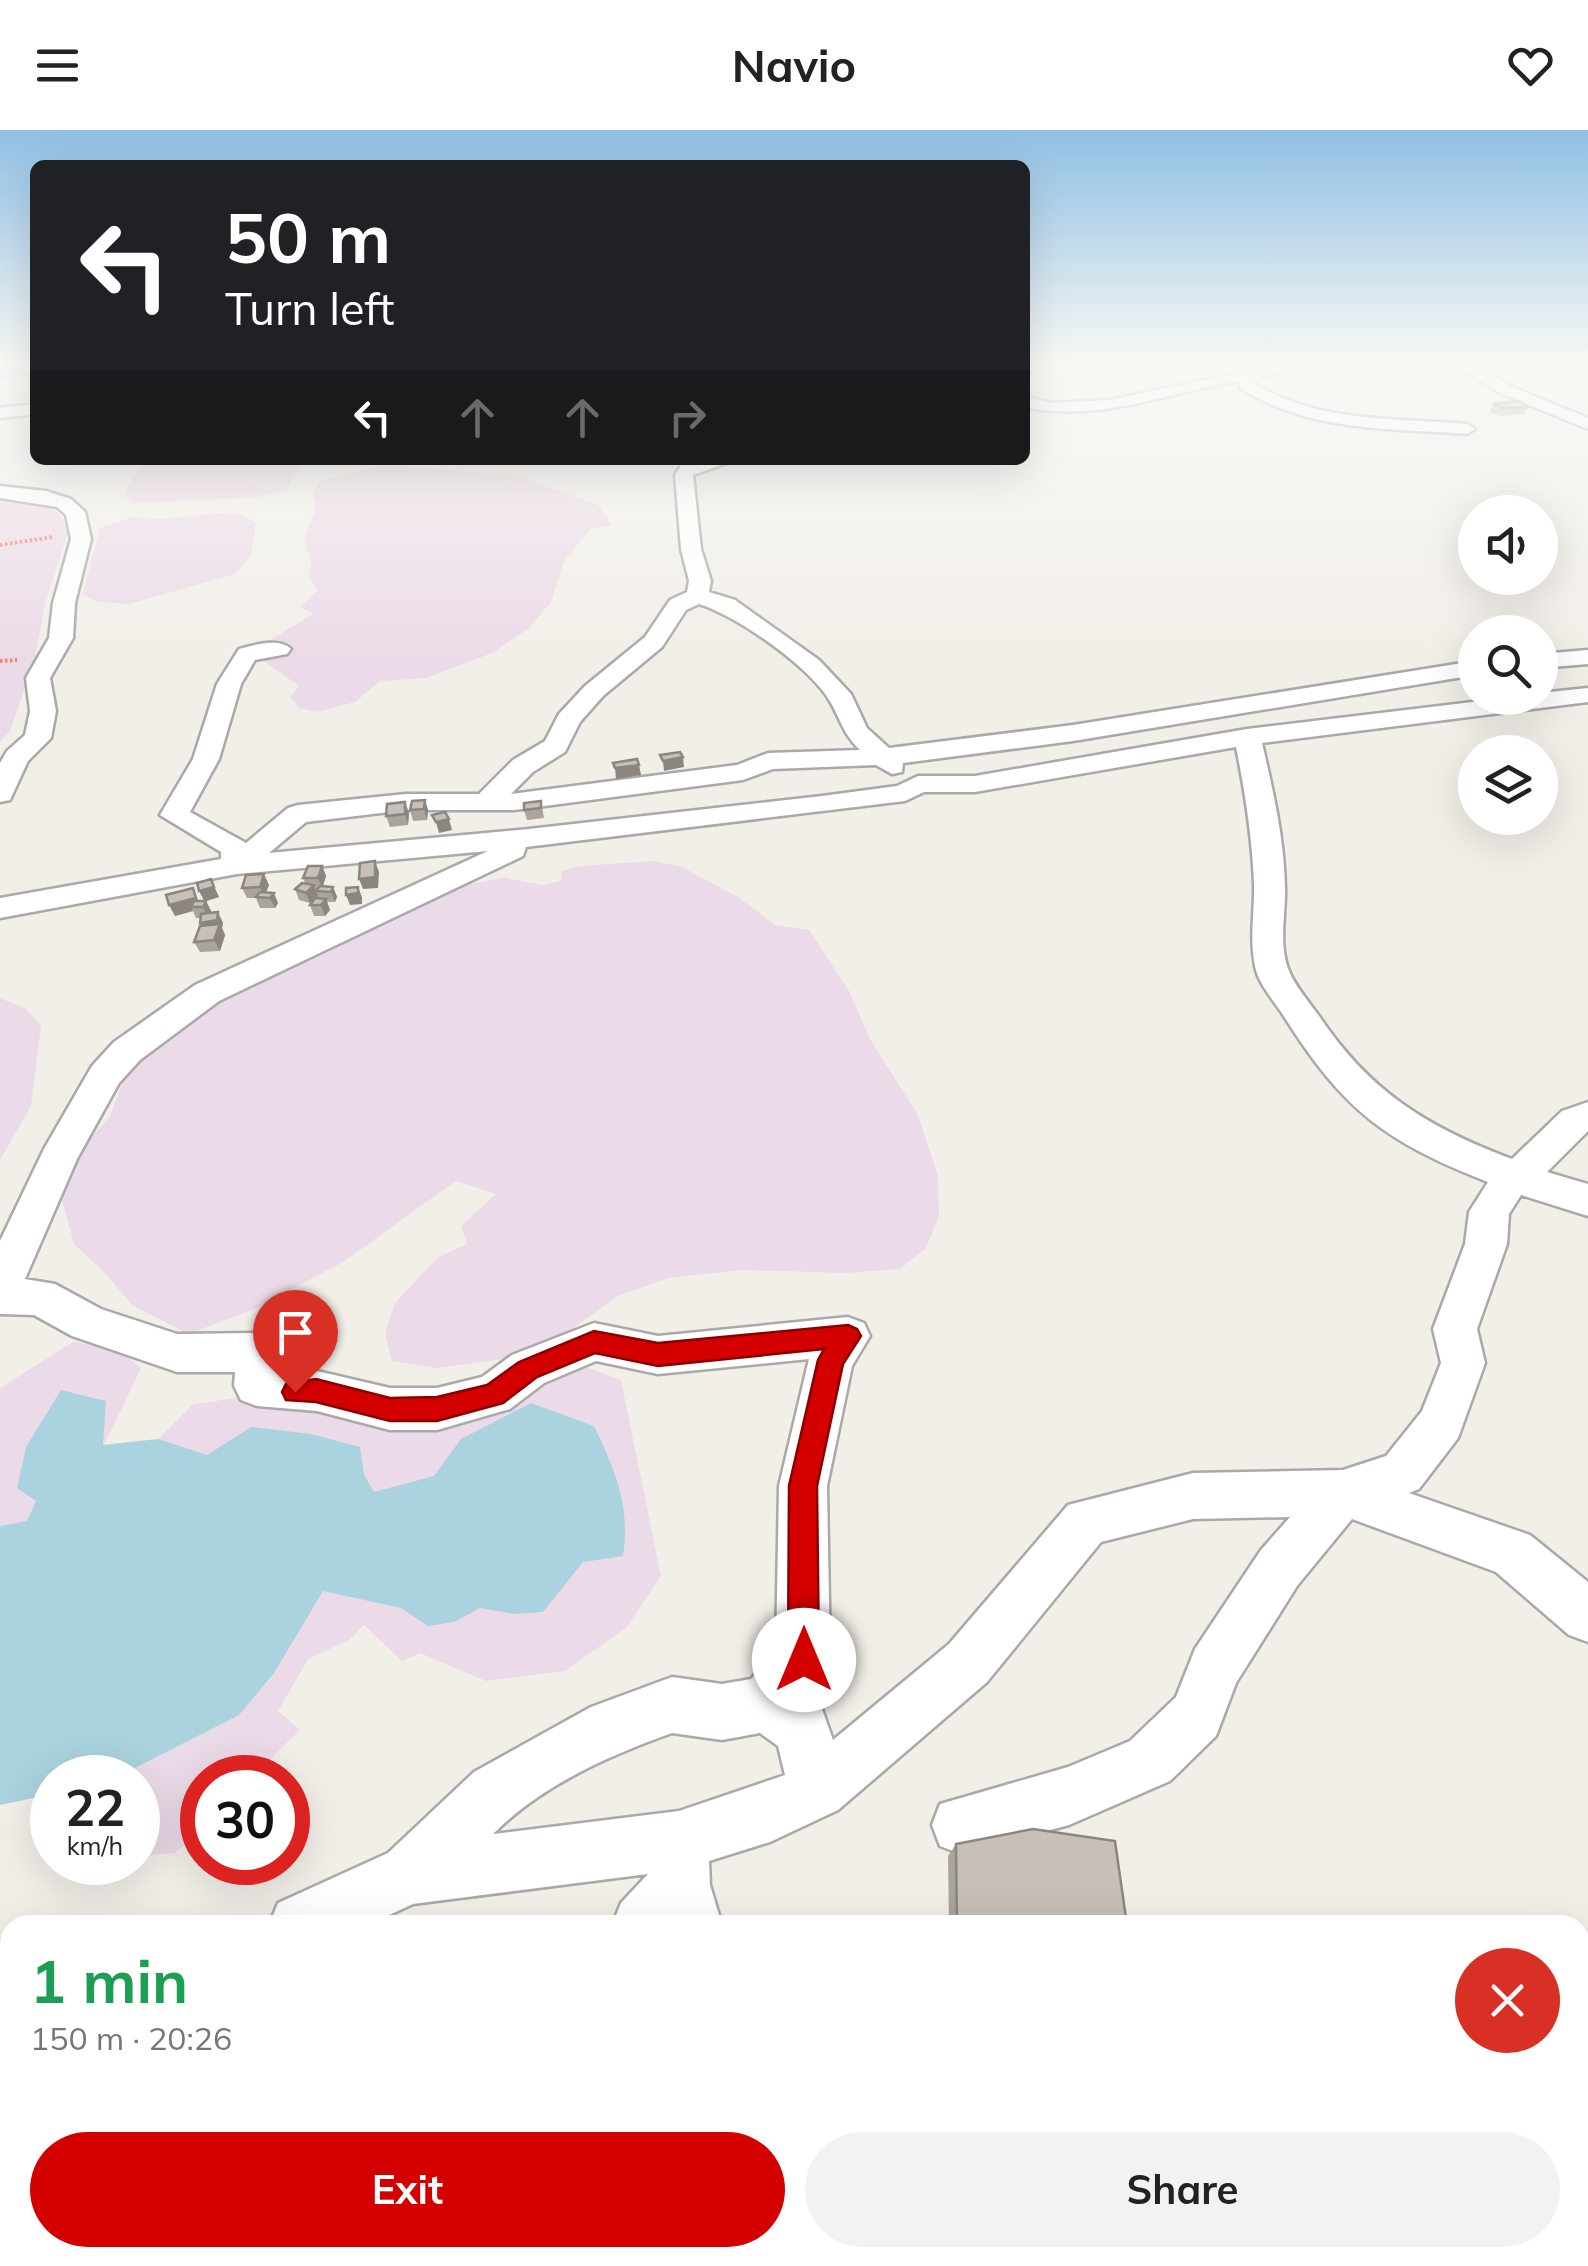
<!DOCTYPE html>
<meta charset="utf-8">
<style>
:root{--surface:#fff;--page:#f2f2f2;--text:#222;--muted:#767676;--accent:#d40000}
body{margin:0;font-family:Mulish,sans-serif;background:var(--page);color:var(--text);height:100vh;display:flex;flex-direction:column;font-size:38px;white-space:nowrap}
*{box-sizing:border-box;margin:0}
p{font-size:32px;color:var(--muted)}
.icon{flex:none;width:55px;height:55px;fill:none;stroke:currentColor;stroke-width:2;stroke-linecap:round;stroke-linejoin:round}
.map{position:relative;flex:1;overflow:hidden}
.details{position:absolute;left:0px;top:1785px;width:1590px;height:352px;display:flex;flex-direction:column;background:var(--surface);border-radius:30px 30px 0 0;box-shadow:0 10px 40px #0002}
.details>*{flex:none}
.guide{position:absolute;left:30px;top:30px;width:1000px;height:305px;border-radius:15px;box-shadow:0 10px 40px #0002;background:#202124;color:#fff;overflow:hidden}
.fabs{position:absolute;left:1458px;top:365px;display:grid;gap:20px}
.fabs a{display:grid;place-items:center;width:100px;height:100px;border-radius:50%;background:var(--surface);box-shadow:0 10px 40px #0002;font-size:50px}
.speed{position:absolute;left:30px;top:1625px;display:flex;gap:20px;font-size:50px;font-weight:700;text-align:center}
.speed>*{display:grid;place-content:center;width:130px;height:130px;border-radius:50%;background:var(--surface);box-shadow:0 10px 40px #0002;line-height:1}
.speed small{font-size:25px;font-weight:400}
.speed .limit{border:15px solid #d22;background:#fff;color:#111}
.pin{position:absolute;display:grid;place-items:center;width:85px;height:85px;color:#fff;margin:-102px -42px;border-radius:50% 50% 50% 0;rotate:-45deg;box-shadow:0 0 10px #0007}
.pin .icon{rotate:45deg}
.me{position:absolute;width:110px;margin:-55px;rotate:0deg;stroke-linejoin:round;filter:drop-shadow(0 0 8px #0008)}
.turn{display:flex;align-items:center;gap:35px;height:210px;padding:0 30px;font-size:45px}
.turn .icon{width:130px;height:130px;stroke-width:2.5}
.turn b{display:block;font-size:70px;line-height:85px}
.lanes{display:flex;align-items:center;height:95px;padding:0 30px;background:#0003;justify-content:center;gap:50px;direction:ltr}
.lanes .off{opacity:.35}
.round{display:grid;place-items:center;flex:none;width:105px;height:105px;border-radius:52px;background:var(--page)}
.summary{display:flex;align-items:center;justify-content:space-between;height:170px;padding:0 30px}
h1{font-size:60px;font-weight:700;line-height:75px;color:#1e9e55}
.cta{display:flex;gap:20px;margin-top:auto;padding:20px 30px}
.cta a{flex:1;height:115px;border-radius:60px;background:var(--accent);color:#fff;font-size:40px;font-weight:700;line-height:115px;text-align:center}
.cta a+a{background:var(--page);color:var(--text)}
header{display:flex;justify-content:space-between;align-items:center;height:130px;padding:0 30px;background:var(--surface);font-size:45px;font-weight:700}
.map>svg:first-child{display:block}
.residential{fill:#e0dfdf}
.industrial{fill:#ebdbe8}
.water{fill:#aad3df}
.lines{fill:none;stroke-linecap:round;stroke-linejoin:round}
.river{fill:#aad3df;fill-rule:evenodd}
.street-casing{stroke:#a9a9a9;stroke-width:5}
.path{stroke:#fa8072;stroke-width:4;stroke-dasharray:2.5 2.5;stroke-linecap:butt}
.street{fill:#fff;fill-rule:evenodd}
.wall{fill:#aba49e}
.shaded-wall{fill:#8b8681}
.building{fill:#c7bfb8;stroke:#8b8681;stroke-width:2.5}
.route{fill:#d40000;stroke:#8a0000;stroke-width:2.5}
</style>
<header><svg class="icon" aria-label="menu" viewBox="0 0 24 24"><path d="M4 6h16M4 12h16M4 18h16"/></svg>Navio<svg class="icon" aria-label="heart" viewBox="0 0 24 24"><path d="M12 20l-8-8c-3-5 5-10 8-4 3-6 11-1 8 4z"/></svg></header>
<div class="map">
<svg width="1588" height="2136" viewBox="0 0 1588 2136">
<rect width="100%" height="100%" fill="#f2efe9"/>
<polygon class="residential" points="1482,231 1588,231 1588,258"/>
<g class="industrial">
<polygon points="147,330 302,330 286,360 257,367 132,373 126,366 128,355"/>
<polygon points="385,335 519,346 598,375 612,395 591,399 565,429 551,472 529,498 492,523 426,548 380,551 355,572 317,582 299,578 290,567 299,556 251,522 313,484 300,477 318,460 309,448 311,432 304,409 316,378 313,362 322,350"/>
<polygon points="0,371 32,372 59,383 68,403 46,470 34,532 10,601 0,612"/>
<polygon points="223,383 244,385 256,393 251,426 235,444 129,474 98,472 83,464 100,398 132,387 160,389"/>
<polygon points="652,731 680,736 738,767 775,795 809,800 849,861 870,909 918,985 938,1046 939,1086 926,1118 900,1139 845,1143 741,1140 668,1148 618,1166 555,1211 502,1229 436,1238 392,1231 385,1203 395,1173 437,1128 467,1114 461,1096 496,1064 456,1051 343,1132 252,1180 188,1204 132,1175 105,1143 74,1114 61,1067 71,1030 110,986 125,946 161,904 203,874 329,822 426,769 465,755 504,748 543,755 561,751 562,741 580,736"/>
<polygon points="0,868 26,879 41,896 31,976 0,1030"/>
<polygon points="73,1212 116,1218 141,1238 104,1315 158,1309 192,1275 258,1264 342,1289 389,1293 580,1235 621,1250 661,1446 626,1498 565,1541 486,1551 420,1523 402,1531 364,1495 349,1510 308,1529 278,1581 300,1600 261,1638 232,1647 202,1648 202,1699 175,1723 138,1726 138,1703 147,1673 138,1667 138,1648 52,1648 52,1664 0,1675 0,1258"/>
</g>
<path class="water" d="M61 1260 106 1271 103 1315 158 1309 207 1325 251 1297 311 1304 360 1317 364 1345 374 1362 434 1346 461 1309 531 1273 594 1296C615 1340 631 1377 623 1426L583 1432 543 1482 514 1484 480 1478 454 1492 428 1496 401 1478 323 1461 274 1543 239 1585 117 1647 52 1648V1664L0 1675V1396L27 1391 36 1371 17 1358 26 1317Z"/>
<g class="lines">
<polygon class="river" points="35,231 35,244 0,250 0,236"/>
<defs>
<g id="street">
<polygon points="0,231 10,231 0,237"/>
<polygon points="1031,231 1051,231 1025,243 1025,233"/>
<path d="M1298 231H1325L1257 248 1255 254C1318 293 1395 288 1467 294L1475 299 1467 304C1389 298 1309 302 1240 258V251C1167 262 1100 293 1025 277V267L1051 273 1109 270Z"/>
<polygon points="1449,231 1466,231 1512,257 1588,288 1588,299 1500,263"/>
<polygon points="35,274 35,284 0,288 0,278"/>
<path d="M703 330H736L693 345 701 419 711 451 709 462 735 470 819 530 851 564 867 598 889 618 1073 595 1475 531V545L1073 611 903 633 902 642 892 644 876 635 773 639 743 650 514 680H406L306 692 269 723 529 699 822 666 897 656 918 646H975L1247 599 1506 568H1540V563L1588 558V572L1262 613C1273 660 1284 708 1285 757 1286 784 1278 814 1289 841 1295 856 1309 872 1319 886 1370 962 1427 997 1512 1029L1562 981 1588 972V1001L1547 1042 1588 1054V1086L1521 1065 1509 1084 1507 1114 1477 1199 1485 1233 1458 1308 1419 1359 1409 1363 1530 1405 1588 1452V1512L1569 1505 1496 1442 1352 1389 1297 1456 1236 1553 1216 1606 1170 1651 1069 1695 961 1724 940 1716 932 1695 940 1674 1068 1637 1130 1611 1176 1567 1195 1519 1261 1420 1290 1387 1193 1389 1101 1412 987 1552 838 1680 770 1712 709 1731 710 1755 722 1795H612L621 1773 648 1744 413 1774 368 1795H269L278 1773 388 1723 474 1642 591 1577 672 1547 722 1554 751 1549 776 1520 779 1356 809 1229 658 1244 596 1231 544 1253 510 1279 437 1300H390L317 1281 257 1276 241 1270 234 1256 235 1242H177L72 1206 34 1185 0 1184V1111L44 1019 92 936 114 912 195 855 488 721 237 744 0 788V768L221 729V722L160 685 193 629 217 554 239 519C254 515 279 507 291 519L287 524 255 530 241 554 219 629 190 682 246 713 288 678 298 675 406 664H479L513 630 545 611 559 584 585 556 645 507 670 470 687 462 689 451 681 419 675 345 681 335ZM699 474C736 485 812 538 831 573 841 591 844 605 860 620L768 623 737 635 511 664 533 642 565 622 580 592 603 566 662 517 686 480ZM1236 617C1245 662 1252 706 1254 753 1255 781 1249 807 1255 836 1258 854 1276 873 1285 888 1344 981 1386 1012 1488 1052L1469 1082 1465 1114 1433 1199 1441 1233 1422 1281 1386 1326 1343 1340 1193 1343 1068 1375 949 1514 833 1610 822 1579 806 1569 822 1549 830 1530 827 1356 852 1236 870 1206 864 1193 848 1187 658 1206 594 1193 512 1225 482 1247 437 1258H390L317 1241 281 1238V1222L275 1208 259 1203 177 1204 101 1179 55 1154 25 1149 77 1029 119 953 140 930 219 871 523 726 526 717 905 671 924 662H975ZM672 1603 722 1610 760 1603 778 1616 785 1645 679 1681 493 1704C542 1655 608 1626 672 1603Z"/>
<polygon points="0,356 46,361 71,369 85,382 91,409 75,473 73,508 50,548 56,581 51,608 28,631 10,670 0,672 0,633 7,621 25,605 30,581 26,548 49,508 53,473 71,409 66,385 57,377 0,368"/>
<polygon points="1588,520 1588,534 1540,538 1540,524"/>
<polygon points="10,1972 10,2040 0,2044 0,1976"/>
<polygon points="315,2128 387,2128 384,2136 312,2136"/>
<polygon points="1230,2128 1302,2128 1306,2136 1233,2136"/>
</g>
</defs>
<use href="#street" class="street-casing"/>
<g class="path">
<polyline points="0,415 53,407"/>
<polyline points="0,531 17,530"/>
</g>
<use href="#street" class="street"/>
</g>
<g class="wall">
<polygon points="1493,274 1528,277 1524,284 1500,286 1490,282"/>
<polygon points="425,670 428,680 427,690 413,691 410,680"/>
<polygon points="541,671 544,688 527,690 524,680"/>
<polygon points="409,683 408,695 390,697 386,686"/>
<polygon points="322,736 326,746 323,756 333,757 337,767 335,772 327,772 330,780 325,786 314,786 310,775 313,770 310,773 299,770 295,759 305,753 303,748"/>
<polygon points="269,755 266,762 278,773 275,778 260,778 256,768 247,768 242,758"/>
<polygon points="199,761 219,767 206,771 211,781 211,783 223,793 222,798 225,805 220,821 200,822 194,812 201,795 200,788 196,788 193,781 175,786 199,771 204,771"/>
<polygon points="956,1714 1127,1795 949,1795 948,1726"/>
</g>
<g class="shaded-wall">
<polygon points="683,627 684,637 664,641 663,631"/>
<polygon points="639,635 641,645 616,649 615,638"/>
<polygon points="425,670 428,680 427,690 424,679"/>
<polygon points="405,672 409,683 408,695 405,684"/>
<polygon points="449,689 452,700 439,703 436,692"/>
<polygon points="375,731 379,742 378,758 363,759 359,749"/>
<polygon points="322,736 326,746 322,758 318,748"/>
<polygon points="264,744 269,755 264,767 260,757"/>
<polygon points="211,749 219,767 206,771 211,781 208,788 203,777 205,771 199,761"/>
<polygon points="314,755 318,766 310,773 306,763"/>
<polygon points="333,757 337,767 335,772 331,762"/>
<polygon points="358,757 362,767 362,774 350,775 346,765"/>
<polygon points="193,758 201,778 201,777 191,777 193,781 175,786 169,775"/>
<polygon points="274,763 278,773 275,778 270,768"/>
<polygon points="326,769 330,780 325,786 321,775"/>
<polygon points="218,782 223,793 222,798 225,805 220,821 214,810 205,804 200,793"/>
</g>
<g class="building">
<polygon points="1519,271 1528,277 1504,278 1493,274"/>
<polygon points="680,622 683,627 663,631 660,625"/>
<polygon points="637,629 639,635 615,638 613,633"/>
<polygon points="425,670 424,679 410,680 412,671"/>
<polygon points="541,671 541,678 524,680 524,673"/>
<polygon points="405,672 405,684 386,686 387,674"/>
<polygon points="445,682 449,689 436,692 432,685"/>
<polygon points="375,731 375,747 359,749 360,733"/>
<polygon points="308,736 322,736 318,748 303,748"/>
<polygon points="264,744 260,757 242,758 246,745"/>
<polygon points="211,749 214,757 199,761 197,753"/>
<polygon points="302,753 314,755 306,763 295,759"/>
<polygon points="320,756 333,757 331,762 316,761"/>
<polygon points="358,757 358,763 346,765 346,758"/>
<polygon points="193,758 196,768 169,775 166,765"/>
<polygon points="260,762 274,763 270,768 256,767"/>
<polygon points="315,768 326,769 321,775 310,775"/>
<polygon points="194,771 206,771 203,777 191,777"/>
<polygon points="218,782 217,790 200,793 201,784"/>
<polygon points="220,794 214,810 194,812 200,796"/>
<polygon points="1033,1699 1115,1711 1127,1795 957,1795 956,1714"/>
</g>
<linearGradient id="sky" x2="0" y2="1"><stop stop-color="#8fc0e4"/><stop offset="0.44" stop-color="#f9f8f5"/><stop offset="1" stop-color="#f9f8f5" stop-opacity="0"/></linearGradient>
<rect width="1588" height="530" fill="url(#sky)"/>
<polygon class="route" points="848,1195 857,1199 861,1206 843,1234 817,1356 819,1530 814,1541 804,1546 793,1541 788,1530 789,1356 818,1230 824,1219 658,1236 595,1223 537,1247 503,1273 437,1291 390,1291 316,1272 286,1270 282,1262 286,1254 316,1249 390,1268 437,1267 487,1255 519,1232 594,1201 658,1213"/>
</svg>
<div class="fabs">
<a><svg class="icon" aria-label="sound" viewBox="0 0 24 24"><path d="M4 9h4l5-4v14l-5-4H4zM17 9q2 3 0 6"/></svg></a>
<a><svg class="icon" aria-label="search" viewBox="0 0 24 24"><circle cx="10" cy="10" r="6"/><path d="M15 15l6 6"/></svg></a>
<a><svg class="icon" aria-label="layers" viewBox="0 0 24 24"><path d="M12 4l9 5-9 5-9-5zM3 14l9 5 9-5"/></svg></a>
</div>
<div class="speed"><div>22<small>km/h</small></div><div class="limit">30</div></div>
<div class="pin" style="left:295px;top:1262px;background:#d93025"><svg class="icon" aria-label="arrive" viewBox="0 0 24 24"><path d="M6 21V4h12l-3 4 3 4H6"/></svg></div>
<svg class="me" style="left:804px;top:1530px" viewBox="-20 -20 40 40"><circle r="19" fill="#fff"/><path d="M0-13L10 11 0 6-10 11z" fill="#d40000"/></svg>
<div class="guide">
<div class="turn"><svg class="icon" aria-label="left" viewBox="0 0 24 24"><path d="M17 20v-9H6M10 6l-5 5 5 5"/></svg><div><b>50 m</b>Turn left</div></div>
<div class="lanes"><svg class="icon" aria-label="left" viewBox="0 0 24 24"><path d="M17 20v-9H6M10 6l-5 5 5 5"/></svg><svg class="icon off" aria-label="ahead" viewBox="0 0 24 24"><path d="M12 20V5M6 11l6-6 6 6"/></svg><svg class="icon off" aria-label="ahead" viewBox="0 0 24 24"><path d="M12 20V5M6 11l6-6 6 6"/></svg><svg class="icon off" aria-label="right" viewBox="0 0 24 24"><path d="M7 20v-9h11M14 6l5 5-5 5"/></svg></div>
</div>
<section class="details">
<div class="summary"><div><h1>1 min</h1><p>150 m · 20:26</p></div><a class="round" style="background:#d93025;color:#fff"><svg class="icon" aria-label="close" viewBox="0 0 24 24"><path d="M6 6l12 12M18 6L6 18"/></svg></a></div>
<div class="cta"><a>Exit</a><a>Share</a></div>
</section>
</div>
